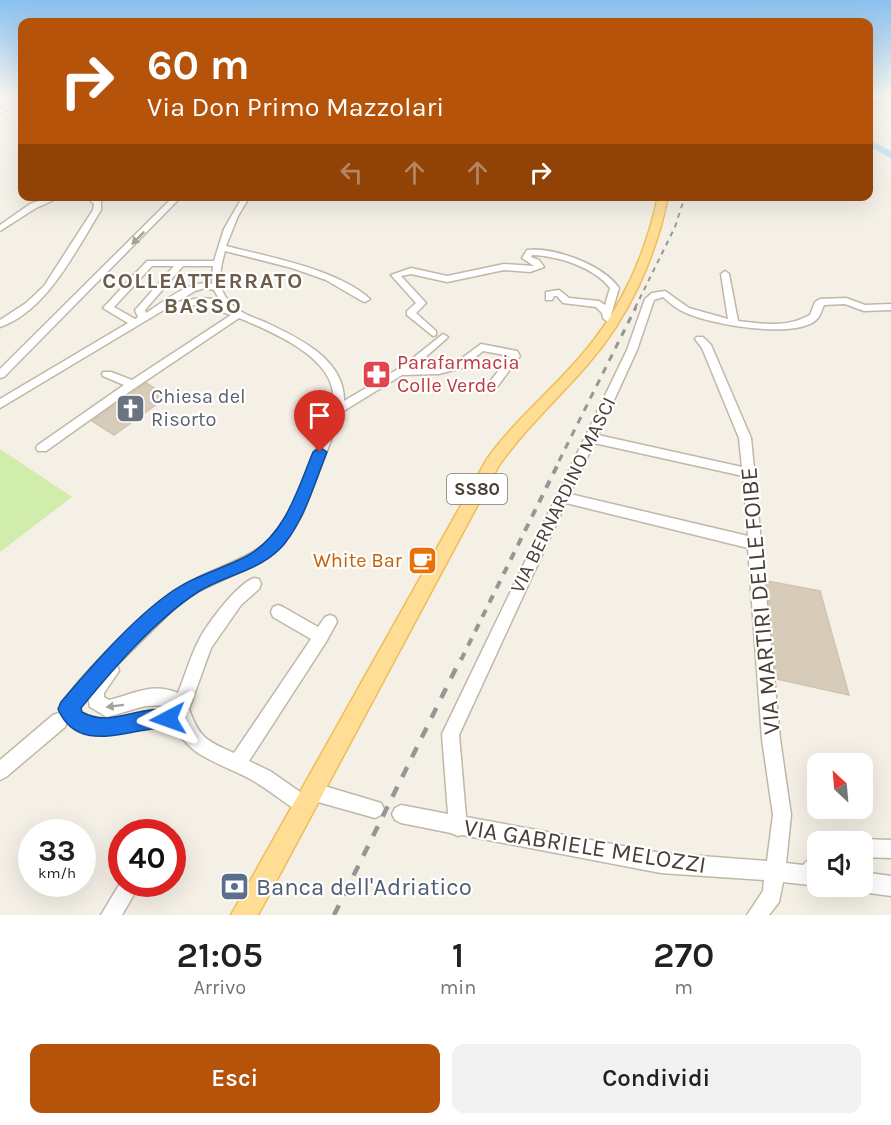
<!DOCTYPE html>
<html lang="it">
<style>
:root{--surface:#fff;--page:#f2f2f2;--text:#202124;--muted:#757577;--accent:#b45309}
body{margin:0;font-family:Karla,sans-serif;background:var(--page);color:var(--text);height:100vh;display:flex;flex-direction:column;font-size:22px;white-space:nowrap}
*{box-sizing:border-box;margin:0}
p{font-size:20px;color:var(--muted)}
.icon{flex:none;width:33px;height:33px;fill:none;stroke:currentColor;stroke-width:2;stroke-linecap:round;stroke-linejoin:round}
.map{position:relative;height:915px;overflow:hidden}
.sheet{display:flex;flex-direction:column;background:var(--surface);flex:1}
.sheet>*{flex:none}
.guide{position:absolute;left:18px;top:18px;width:855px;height:183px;border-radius:12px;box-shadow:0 6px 24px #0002;background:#b45309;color:#fff;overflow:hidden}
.needle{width:39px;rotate:334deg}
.tools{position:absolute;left:807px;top:753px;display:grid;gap:12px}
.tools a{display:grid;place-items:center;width:66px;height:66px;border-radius:12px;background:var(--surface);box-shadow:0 6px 24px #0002;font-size:30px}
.speed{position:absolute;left:18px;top:819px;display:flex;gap:12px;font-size:30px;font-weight:700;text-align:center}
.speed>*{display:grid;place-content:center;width:78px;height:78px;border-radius:50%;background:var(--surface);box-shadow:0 6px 24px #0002;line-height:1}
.speed small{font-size:15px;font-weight:400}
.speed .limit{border:9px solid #d22;background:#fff;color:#111}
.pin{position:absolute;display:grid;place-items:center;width:51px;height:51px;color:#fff;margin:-62px -26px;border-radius:50% 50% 50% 0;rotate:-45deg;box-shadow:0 0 6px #0007}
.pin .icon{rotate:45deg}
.me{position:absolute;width:66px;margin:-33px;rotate:266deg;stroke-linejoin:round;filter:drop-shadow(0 0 4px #0008)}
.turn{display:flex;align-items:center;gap:21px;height:126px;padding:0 30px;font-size:27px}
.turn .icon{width:78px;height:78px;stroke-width:2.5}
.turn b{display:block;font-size:42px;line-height:51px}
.lanes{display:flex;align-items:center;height:57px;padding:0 30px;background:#0003;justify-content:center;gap:30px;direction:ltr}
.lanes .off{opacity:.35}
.eta{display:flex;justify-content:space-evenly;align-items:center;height:102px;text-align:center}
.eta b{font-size:36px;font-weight:600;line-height:42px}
.cta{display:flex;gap:12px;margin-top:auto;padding:12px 30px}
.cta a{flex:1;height:69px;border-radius:12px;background:var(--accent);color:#fff;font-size:24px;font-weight:600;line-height:69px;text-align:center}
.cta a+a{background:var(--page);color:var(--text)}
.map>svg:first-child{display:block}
.green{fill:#d1edab}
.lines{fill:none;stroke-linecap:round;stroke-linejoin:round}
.river{fill:#9cd5f7;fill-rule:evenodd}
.building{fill:#d7cbba;stroke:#d3c3ad;stroke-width:1.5}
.minor-casing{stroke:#c1b7a7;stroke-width:3}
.major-casing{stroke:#efbd59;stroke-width:3}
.minor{fill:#fff;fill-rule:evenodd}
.major{fill:#ffdd94;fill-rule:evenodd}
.rail-far3{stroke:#969696;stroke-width:2;stroke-dasharray:5 5;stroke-linecap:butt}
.rail-far2{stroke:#969696;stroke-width:3;stroke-dasharray:7 7;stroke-linecap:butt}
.rail-far1{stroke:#969696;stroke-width:4;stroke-dasharray:8 8;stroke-linecap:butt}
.rail{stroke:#969696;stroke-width:4.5;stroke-dasharray:11 11;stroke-linecap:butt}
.oneway{fill:#a4a09a}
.route{fill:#1a73e8;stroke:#114b97;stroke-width:1.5}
.labels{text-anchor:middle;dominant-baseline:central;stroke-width:4.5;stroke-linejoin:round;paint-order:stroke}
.shield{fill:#fff;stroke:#7f7971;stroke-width:1.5}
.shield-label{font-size:18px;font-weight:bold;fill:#484034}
.health-label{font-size:20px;fill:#be3a42;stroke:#fff;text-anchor:start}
.worship-label{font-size:20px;fill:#5b616d;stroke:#fff;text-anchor:start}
.street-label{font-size:20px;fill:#484034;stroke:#fff}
.food-label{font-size:20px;fill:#c56008;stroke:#fff;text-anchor:end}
.far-district-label{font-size:22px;font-weight:bold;letter-spacing:1.5px;fill:#6c5d4b;stroke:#fff}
.near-street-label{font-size:24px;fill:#484034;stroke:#fff}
.near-service-label{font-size:24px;fill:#4e5e75;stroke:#fff;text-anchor:start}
</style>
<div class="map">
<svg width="891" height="915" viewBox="0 0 891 915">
<rect width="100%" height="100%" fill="#f4f0e6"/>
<polygon class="green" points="0,449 72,497 0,552"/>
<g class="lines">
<g class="river">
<polygon points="883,97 891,97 891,99 868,109 868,103"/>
<polygon points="868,125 872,127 872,132 868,134"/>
<polygon points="868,139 891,151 891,158 868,146"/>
</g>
</g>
<g class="building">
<polygon points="146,383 168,396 114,435 92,421"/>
<polygon points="767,581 820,591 849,695 776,679"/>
</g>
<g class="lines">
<defs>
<g id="minor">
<polygon points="22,97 22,101 0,113 0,109"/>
<polygon points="52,196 63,196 36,208 0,231 0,225 30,204"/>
<path d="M85 196H94L101 201V210C76 250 47 311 0 327V320L26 303 44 286 93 210 94 204Z"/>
<polygon points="174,196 182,196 4,377 0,378 0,369"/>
<path d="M243 196H250L238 216 226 246C269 257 337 269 370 299L365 302 362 301 326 280 292 268 225 251C221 265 217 283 225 296 235 312 250 316 267 323 299 338 345 360 344 401L403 366 443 334 448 337 446 339 413 368H439L454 364 481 344 517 351 520 356 494 391 490 392 485 388 510 356 483 351 462 368 439 374 402 375 342 412 302 515 283 545 261 562 199 591 182 601 117 665 119 671 104 693V697L109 700C134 694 152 682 178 693 185 676 190 657 199 640 207 624 237 584 254 578L259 579 261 584 259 589 241 605 211 648 189 709C199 738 207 741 234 753L311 639 273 617 271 612 273 607 278 605 283 607 318 627 325 617 330 615 335 617 337 622 326 642 249 761 270 771 303 794 302 791 305 785 311 782 381 803 384 809 381 815 375 818 311 800 313 805 310 811 304 814 298 811C282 801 268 789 252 780 234 770 215 764 198 753 187 746 178 730 165 727 127 719 112 750 67 722L65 727 6 777 0 780V760L53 715 59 713 62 714 60 709C71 681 161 596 189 582 217 567 250 559 273 537 293 518 300 488 310 464 319 443 331 422 333 400 337 358 270 331 239 318L129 392 46 451H38L36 448 38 445 124 385 103 376 102 374 103 372H111L132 380 231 315 200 304 171 310 167 308 0 408V399L128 323 103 308 147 261H214L224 229ZM152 266H174L137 308 135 310 138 317 135 319 114 307ZM183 266H213L212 284C190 279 164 302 146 313L145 310ZM205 288 214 290 224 307 212 303V299C199 297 187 300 175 303L195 291ZM88 697 90 707 107 717 145 706 168 705 174 713C148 704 125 721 99 718 91 717 84 714 77 710Z"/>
<path d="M527 250C555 247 603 265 619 288L611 315 617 321 615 323H609L603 318 602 313 596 307 563 303 557 296H554L552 300H546V292L559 290 569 298 599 301 605 305 610 288C594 267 558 256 532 255L531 257 539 260 544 267 530 272 504 270 447 282 411 274 401 276 426 303 416 313 436 331V335L433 336 407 315V311L416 303 391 275 411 268 447 276 504 264 534 266 522 258Z"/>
<path d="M725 271 729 274 738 321C763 324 787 328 810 315L815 302 820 299 846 298 865 305 891 304V310L864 311 845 304 824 305C822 309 821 314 818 318 800 341 704 324 682 311 675 308 669 302 663 297L654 300 637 350 598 435 742 467 739 438 702 348 695 339 697 337H703L711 345 751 438 780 739 791 815 786 863 803 865 811 857 818 855 819 886 783 882 779 902 769 915H747L763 891 764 880 661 873 462 835 458 836 451 833 401 823 395 820 392 814 395 808 401 805 448 814 442 734 627 350 645 299 652 293 665 291 689 308 728 319 721 274ZM594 443 743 476 748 536 570 494ZM566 503 748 548 762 739 773 815 767 861 661 853 466 817 459 735Z"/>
<polygon points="862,839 891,840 891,858 862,857 862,842 855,842"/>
<polygon points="862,872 891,876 891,896 862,892 855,889 854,886 862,886"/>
<polygon points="122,880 122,884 140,884 122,915 101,915"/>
</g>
<path id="major" d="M658 196H668C656 257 629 317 588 364 558 399 524 429 498 467L258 915H231L487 459C514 421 550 392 580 357 620 312 646 255 658 196Z"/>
</defs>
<use href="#minor" class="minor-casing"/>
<use href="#major" class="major-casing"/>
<use href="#minor" class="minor"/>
<use href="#major" class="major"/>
<polyline class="rail-far3" points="635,308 675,227 685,196"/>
<polyline class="rail-far2" points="559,461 636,307"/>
<polyline class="rail-far1" points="461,660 560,460"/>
<polyline class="rail" points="334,915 461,658"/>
</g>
<defs><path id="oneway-solid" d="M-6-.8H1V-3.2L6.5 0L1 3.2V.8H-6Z" transform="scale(1.5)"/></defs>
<g class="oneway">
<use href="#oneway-solid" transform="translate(138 238) rotate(135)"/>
<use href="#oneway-solid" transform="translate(115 706) rotate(173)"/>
</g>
<linearGradient id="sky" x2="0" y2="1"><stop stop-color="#89c1ee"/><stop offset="0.43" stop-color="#faf8f4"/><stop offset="1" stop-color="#faf8f4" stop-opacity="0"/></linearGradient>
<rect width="891" height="225" fill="url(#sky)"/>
<path class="route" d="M320 447 327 452C315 482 305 518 285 543 263 571 226 574 198 592 155 620 114 668 81 708L82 712C112 730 145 700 175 713L178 719 175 726C167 729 161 728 152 729 118 733 76 751 58 709L61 702C90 668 131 621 167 595 191 577 219 570 245 557 285 536 297 491 313 452Z"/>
<defs>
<symbol id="pharmacy-square" viewBox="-11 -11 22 22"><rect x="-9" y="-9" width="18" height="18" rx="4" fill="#e0444e" stroke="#fff"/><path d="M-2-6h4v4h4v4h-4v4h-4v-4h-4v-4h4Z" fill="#fff"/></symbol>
<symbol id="church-square" viewBox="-11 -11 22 22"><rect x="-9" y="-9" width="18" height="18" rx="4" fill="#6b7280" stroke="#fff"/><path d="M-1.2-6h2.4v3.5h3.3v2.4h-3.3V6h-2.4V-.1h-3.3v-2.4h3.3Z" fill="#fff"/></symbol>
<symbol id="cafe-square" viewBox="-11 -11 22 22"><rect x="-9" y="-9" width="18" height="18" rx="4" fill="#e8710a" stroke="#fff"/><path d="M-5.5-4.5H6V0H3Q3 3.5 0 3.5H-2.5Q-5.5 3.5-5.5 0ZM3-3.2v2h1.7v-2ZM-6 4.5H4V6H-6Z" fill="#fff"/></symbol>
<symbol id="bank-square" viewBox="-11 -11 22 22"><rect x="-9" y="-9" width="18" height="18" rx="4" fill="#5c6f8a" stroke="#fff"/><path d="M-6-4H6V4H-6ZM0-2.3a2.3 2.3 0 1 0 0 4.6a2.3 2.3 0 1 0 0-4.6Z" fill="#fff"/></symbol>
</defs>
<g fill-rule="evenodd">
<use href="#pharmacy-square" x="360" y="358" width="33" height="33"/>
<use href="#church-square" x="114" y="392" width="33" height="33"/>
<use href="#cafe-square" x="406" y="544" width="33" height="33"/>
<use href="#bank-square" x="218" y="870" width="33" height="33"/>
</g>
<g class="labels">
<rect class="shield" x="447" y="474" width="60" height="30" rx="4.5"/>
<g class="shield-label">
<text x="477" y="489">SS80</text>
</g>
<g class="health-label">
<text x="397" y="362">Parafarmacia<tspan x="397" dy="23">Colle Verde</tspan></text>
</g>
<g class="worship-label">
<text x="151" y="396">Chiesa del<tspan x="151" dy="23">Risorto</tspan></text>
</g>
<g class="street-label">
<text transform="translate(563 495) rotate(-64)">VIA BERNARDINO MASCI</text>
</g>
<g class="food-label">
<text x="402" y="560">White Bar</text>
</g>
<g class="far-district-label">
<text x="203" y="281">COLLEATTERRATO<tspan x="203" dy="25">BASSO</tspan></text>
</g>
<g class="near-street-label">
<text transform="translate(760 601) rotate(-95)">VIA MARTIRI DELLE FOIBE</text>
<text transform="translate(585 846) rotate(9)">VIA GABRIELE MELOZZI</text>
</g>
<g class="near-service-label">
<text x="256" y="887">Banca dell'Adriatico</text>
</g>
</g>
</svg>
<div class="tools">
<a><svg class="needle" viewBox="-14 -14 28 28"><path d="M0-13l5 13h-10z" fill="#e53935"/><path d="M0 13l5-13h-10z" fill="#757577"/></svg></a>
<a><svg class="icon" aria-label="sound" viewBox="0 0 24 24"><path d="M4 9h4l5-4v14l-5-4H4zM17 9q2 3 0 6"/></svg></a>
</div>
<div class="speed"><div>33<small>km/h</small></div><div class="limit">40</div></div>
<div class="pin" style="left:320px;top:452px;background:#d93025"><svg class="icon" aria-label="arrive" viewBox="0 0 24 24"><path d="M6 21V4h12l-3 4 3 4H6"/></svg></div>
<svg class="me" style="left:168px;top:719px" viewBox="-20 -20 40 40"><path d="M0-17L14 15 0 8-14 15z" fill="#1a73e8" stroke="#fff" stroke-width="4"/></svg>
<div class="guide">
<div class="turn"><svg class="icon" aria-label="right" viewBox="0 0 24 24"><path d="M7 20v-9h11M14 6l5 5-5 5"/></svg><div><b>60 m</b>Via Don Primo Mazzolari</div></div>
<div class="lanes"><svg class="icon off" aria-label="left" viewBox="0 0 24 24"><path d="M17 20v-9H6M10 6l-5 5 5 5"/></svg><svg class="icon off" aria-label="ahead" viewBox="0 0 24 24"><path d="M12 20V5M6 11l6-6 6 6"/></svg><svg class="icon off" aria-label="ahead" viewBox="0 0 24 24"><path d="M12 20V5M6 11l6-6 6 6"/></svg><svg class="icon" aria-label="right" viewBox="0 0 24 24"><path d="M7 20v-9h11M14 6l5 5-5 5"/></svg></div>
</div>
</div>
<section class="sheet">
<div class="eta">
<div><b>21:05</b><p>Arrivo</p></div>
<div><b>1</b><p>min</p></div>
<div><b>270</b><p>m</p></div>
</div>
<div class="cta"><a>Esci</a><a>Condividi</a></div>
</section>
